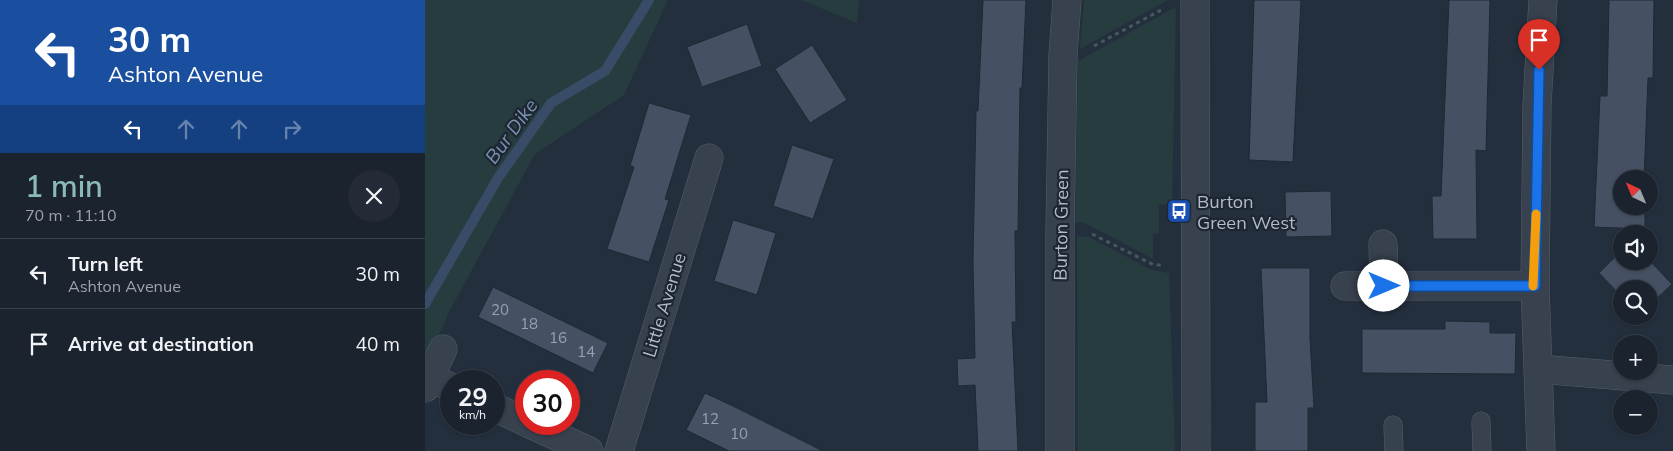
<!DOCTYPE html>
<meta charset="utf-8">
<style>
:root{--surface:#1b232e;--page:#242b36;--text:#f1f3f6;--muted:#a0a4aa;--line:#39404a;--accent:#8bbbb9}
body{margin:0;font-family:Mulish,sans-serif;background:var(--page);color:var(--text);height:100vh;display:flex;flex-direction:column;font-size:19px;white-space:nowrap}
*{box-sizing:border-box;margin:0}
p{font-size:16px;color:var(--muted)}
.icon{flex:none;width:28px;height:28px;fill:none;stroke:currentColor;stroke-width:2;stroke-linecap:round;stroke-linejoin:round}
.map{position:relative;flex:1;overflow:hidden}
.drawer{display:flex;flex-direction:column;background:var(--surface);width:425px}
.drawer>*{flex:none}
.top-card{background:#1a4fa0;color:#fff;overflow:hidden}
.needle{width:32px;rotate:316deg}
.tools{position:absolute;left:1188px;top:170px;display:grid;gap:10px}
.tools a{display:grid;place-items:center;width:45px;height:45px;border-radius:50%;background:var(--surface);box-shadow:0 1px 4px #0004,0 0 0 1px var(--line);font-size:25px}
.speed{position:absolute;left:15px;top:370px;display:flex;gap:10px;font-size:25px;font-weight:700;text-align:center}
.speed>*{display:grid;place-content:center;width:65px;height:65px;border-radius:50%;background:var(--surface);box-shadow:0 1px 4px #0004,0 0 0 1px var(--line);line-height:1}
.speed small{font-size:12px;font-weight:400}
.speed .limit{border:8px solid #d22;background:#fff;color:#111}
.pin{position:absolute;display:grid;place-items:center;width:42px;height:42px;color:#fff;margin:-51px -21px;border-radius:50% 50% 50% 0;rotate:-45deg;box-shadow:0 0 5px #0007}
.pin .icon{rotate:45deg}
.me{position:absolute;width:55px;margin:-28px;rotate:90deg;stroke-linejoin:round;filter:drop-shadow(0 0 4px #0008)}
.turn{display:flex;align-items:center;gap:18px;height:105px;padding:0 25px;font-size:22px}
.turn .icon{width:65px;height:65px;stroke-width:2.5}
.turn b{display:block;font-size:35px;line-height:42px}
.lanes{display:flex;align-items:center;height:48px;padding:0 25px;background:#0003;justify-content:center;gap:25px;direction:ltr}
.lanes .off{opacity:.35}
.round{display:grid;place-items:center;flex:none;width:52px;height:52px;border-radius:26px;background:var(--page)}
.summary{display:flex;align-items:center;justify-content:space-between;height:85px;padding:0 25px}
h1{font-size:30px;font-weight:600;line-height:38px;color:var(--accent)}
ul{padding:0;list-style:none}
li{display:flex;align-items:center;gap:15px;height:70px;padding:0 25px;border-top:1px solid var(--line)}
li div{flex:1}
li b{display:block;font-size:19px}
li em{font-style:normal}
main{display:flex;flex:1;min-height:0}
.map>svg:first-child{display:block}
.green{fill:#263c3f}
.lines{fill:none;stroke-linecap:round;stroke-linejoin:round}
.stream{stroke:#394c67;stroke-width:10}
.building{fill:#455162;stroke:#1f2835}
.lane-casing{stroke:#565f6c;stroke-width:19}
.street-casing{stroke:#565f6c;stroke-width:29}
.path{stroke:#44595c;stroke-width:3;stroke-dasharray:4 4;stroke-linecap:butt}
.lane{stroke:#38414e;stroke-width:18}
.street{stroke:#38414e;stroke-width:28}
.route-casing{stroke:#114b97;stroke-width:12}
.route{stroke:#1a73e8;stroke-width:9}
.slow{stroke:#f59e0b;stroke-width:9}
.labels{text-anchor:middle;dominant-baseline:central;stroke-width:4.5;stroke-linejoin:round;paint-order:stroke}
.number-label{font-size:15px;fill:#98a1af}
.poi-label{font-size:18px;fill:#b4bcc9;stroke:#1d2633;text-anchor:start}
.street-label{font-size:18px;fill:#b4bcc9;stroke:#1d2633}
.water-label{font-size:19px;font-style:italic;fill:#7c92b1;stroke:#1d2633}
</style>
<main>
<section class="drawer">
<div class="top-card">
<div class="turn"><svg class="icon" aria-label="left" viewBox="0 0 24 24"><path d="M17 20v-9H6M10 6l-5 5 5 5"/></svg><div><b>30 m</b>Ashton Avenue</div></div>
<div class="lanes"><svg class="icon" aria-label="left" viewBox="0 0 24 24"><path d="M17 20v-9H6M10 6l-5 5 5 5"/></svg><svg class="icon off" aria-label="ahead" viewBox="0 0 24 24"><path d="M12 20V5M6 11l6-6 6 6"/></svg><svg class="icon off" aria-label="ahead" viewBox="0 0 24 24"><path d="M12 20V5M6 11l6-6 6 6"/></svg><svg class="icon off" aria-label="right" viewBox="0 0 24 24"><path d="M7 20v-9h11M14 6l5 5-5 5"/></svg></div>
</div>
<div class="summary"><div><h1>1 min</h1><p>70 m · 11:10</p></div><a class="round"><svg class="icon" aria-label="close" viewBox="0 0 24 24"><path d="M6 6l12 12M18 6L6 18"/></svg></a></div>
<ul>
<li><svg class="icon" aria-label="left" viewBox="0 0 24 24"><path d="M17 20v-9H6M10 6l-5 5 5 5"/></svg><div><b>Turn left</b><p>Ashton Avenue</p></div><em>30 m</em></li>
<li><svg class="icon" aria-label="arrive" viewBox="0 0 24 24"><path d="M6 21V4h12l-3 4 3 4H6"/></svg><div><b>Arrive at destination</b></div><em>40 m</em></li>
</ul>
</section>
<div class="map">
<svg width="1248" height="451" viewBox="0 0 1248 451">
<rect width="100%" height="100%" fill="#242f3e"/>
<g class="green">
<polygon points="0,0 243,0 199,95 110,154 25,310 14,335 0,353"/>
<polygon points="376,0 434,0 432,23"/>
<polygon points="659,0 743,0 655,49"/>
<polygon points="751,8 747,204 734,205 734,233 728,234 728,259 658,222 650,223 653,61 747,9"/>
<polygon points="652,236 664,237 727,270 744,273 750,451 653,451"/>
</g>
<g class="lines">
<polyline class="stream" points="0,304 73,178 126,103 180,71 224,0"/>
</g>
<g class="building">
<polygon points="558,0 601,0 597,88 595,88 593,231 590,231 591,322 587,322 593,451 553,451 550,385 533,386 532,359 550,358 548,260 551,111 553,111"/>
<polygon points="829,0 876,0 868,162 824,160"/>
<polygon points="1024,0 1065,0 1061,151 1051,150 1052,239 1008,239 1007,196 1016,196"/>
<polygon points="1184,0 1229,0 1228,78 1223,78 1219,179 1196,179 1196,206 1220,206 1220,229 1169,227 1175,96 1182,96"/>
<polygon points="322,24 337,66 277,87 262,47"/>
<polygon points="387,45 422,100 385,123 350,69"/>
<polygon points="224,103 266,115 240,199 244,200 224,262 182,249 209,167 205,166"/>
<polygon points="367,145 409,159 388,219 348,206"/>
<polygon points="906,191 907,236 861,237 860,192"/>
<polygon points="308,220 351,233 332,295 289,281"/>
<polygon points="1196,251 1196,261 1224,260 1247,284 1224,306 1224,289 1196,289 1196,296 1174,273"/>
<polygon points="836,268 885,268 885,338 889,408 883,408 883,451 830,451 830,402 842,402"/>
<polygon points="68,287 183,343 168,373 53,317"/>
<polygon points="1020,321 1065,322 1065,333 1091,333 1090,374 937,373 937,329 1020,329"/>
<polygon points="280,393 308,406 398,451 304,451 261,430"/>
</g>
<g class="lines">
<defs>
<g id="lane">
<polyline points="1056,421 1057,451"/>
<polyline points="968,425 969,451"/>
</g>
<g id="street">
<polyline points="770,0 771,451"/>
<polyline points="958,244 959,286"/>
<polyline points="920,286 1110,286"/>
<polyline points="1114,369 1248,380"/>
<polyline points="5,378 26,387"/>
<polyline points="0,388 18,349"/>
<polyline points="69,407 101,422"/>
<polyline points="105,424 164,451"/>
<polyline points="194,451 284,158"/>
<polyline points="635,451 635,230 638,55 642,0"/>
<polyline points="1116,451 1110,286 1112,105 1118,0"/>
</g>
</defs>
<use href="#lane" class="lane-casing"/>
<use href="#street" class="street-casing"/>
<g class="path">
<polyline points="669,46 738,9"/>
<polyline points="667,234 729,265 738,265"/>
</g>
<use href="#lane" class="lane"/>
<use href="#street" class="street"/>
</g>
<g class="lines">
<defs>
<polyline id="route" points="959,286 1110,286 1114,70"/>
</defs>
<use href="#route" class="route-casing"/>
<use href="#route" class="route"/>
<polyline class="slow" points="1108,286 1111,214"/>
</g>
<defs>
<symbol id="bus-square" viewBox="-11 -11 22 22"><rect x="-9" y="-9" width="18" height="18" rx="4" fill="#1a4fb4" stroke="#1d2633"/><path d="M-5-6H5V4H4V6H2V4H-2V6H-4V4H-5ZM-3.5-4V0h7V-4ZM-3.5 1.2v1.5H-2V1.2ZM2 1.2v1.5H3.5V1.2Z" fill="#fff"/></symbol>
</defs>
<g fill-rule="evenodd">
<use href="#bus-square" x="740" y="197" width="28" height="28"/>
</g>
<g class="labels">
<g class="number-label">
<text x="75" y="309">20</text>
<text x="104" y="323">18</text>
<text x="133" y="337">16</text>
<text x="161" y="351">14</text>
<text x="285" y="418">12</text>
<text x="314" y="433">10</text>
</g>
<g class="poi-label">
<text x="772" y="201">Burton<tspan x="772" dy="21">Green West</tspan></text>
</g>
<g class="street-label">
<text transform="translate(636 225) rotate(-89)">Burton Green</text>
<text transform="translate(239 305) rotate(-73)">Little Avenue</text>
</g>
<g class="water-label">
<text transform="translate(86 131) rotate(-54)">Bur Dike</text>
</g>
</g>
</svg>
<div class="tools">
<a><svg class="needle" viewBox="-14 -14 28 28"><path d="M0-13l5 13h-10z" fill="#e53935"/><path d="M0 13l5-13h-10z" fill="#a0a4aa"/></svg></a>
<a><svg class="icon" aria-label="sound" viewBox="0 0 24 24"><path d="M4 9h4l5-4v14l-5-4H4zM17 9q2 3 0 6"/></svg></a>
<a><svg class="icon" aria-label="search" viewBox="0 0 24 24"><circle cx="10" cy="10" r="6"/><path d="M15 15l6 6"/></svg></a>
<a>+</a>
<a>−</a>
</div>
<div class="speed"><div>29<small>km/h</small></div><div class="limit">30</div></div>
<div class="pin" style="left:1114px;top:70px;background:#d93025"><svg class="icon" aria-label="arrive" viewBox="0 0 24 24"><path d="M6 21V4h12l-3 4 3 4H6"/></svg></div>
<svg class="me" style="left:959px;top:286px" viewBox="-20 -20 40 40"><circle r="19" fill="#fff"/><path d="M0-13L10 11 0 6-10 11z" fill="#1a73e8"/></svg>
</div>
</main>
